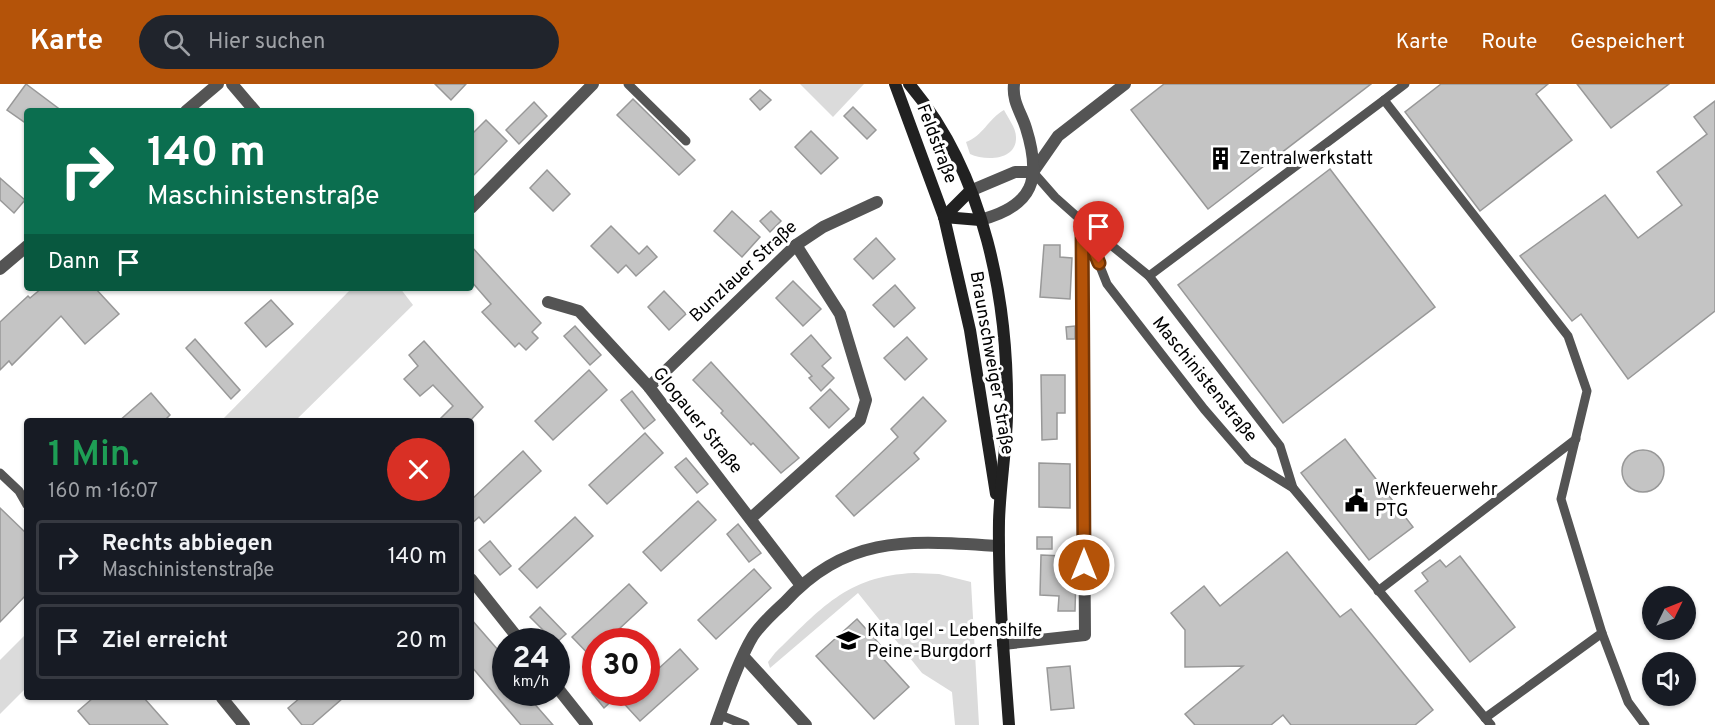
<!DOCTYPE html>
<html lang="de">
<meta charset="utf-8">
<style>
:root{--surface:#171b24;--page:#20242c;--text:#f1f3f6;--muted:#9ea1a6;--line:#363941;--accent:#b45309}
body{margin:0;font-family:Overpass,sans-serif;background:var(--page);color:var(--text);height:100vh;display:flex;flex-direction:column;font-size:22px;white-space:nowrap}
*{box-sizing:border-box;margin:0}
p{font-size:20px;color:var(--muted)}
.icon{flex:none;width:33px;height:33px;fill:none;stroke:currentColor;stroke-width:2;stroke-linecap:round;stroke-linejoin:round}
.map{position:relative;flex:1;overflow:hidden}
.drawer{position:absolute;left:24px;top:334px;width:450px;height:282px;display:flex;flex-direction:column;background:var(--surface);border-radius:6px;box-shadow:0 2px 4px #0004}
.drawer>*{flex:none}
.guide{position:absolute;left:24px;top:24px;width:450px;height:183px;border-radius:6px;box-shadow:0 2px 4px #0004;background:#0b6e4f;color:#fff;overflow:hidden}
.needle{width:39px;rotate:47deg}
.tools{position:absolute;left:1642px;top:502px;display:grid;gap:12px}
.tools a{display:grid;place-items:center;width:54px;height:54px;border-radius:50%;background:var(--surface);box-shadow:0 2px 4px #0004;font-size:30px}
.speed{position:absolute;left:492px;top:544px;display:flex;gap:12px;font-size:30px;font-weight:700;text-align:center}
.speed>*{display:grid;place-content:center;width:78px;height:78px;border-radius:50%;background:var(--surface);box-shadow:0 2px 4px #0004;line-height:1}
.speed small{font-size:15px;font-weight:400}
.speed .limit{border:9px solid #d22;background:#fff;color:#111}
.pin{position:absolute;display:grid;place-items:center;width:51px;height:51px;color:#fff;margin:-62px -26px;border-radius:50% 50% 50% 0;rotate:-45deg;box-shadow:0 0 6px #0007}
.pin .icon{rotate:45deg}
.me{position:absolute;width:66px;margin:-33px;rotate:0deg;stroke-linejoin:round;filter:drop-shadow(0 0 4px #0008)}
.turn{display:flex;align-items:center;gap:21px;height:126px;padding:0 24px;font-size:27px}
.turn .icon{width:78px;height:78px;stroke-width:2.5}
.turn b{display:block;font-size:42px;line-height:51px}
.then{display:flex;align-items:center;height:57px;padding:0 24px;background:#0003;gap:12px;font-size:22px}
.round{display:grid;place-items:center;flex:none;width:63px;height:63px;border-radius:32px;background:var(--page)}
.head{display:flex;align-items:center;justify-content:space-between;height:102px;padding:0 24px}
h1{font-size:36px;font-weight:600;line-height:45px;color:#1e9e55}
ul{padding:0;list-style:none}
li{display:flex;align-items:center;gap:18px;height:75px;margin:0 12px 9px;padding:0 12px;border:3px solid var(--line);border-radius:6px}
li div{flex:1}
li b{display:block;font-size:22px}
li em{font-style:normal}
header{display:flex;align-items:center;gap:36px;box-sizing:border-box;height:84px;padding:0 30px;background:var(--accent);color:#fff}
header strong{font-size:28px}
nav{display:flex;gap:33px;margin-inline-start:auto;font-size:21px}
.search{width:420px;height:54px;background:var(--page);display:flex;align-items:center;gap:15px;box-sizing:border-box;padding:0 21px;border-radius:33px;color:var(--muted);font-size:22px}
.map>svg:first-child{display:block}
.green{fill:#dbdbdb}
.building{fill:#c4c4c4;stroke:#989898;stroke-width:1.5}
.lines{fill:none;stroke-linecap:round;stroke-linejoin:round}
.lane{stroke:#545454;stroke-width:9}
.street{stroke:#545454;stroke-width:12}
.secondary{stroke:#212121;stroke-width:12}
.route-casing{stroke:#753606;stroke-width:15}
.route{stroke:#b45309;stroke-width:10}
.labels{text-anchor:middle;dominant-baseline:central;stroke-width:6;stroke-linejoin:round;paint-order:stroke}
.street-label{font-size:18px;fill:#000;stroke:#fff}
.poi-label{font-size:18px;fill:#000;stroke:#fff;text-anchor:start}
</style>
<header>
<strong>Karte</strong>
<div class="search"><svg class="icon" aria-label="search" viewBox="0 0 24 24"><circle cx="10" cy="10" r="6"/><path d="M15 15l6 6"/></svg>Hier suchen</div>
<nav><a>Karte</a><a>Route</a><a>Gespeichert</a></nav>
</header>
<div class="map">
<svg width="1715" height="641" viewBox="0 0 1715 641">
<rect width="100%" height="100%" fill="#fff"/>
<g class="green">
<polygon points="800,0 864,0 833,33"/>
<path d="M1004 26C1008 34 1016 44 1016 53 1017 77 985 77 970 70L966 58C983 52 988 35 1004 26Z"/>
<polygon points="352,204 400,204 413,221 295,337 221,337"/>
<path d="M914 489 939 490 971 498 979 641H955L952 608 922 589 858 509 770 584 768 578 775 569C821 525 846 492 914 489Z"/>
<polygon points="27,549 27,603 0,630 0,576"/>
</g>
<g class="building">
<polygon points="26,0 62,27 27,27 27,40 7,26"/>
<polygon points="435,0 466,0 451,16"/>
<polygon points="1164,0 1371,0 1208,125 1131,26"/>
<polygon points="1441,0 1548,0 1536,10 1572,56 1480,127 1405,28"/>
<polygon points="1577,0 1669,0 1611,44"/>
<polygon points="760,6 771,16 760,26 750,15"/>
<polygon points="633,15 695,76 679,91 617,31"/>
<polygon points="1715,17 1715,227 1628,295 1581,230 1572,237 1520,172 1605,111 1638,154 1682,121 1657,88 1707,50 1694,33"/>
<polygon points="534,18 547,32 519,60 506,46"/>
<polygon points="853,23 876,46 867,55 844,32"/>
<polygon points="486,36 507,57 471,94 471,51"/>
<polygon points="811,47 838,74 821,90 795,63"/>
<polygon points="1330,85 1435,223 1283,339 1178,201"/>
<polygon points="547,86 570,110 553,127 530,104"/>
<polygon points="0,94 25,116 14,129 0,116"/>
<polygon points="732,127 760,153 742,173 714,147"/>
<polygon points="771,127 781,137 770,148 760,137"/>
<polygon points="611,142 639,170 647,162 657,173 636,192 626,181 618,189 591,162"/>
<polygon points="876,154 895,175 873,195 854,175"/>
<polygon points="1044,161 1060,161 1060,173 1072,174 1070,215 1040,213"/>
<polygon points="471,162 541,239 532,248 538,254 526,266 519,259 515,263 482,228 491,220 471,197"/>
<polygon points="793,197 821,225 803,242 776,214"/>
<polygon points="895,201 915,224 894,243 873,221"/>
<polygon points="42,204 95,204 119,230 85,260 61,232 12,281 9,277 0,286 0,238 28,212 30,214"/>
<polygon points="664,207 686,230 669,246 648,223"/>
<polygon points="271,216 293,240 266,263 245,239"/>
<polygon points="575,242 601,271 590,281 564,252"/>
<polygon points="1075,242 1075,255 1067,255 1066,243"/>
<polygon points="811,251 831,274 822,282 834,294 821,307 809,294 812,292 791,270"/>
<polygon points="907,253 927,275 905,296 884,274"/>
<polygon points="195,255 240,306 231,315 186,264"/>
<polygon points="424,257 483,323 469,338 437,338 453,322 433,301 420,312 404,295 418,282 409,271"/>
<polygon points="711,278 799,374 781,389 753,359 751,361 721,329 723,327 693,296"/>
<polygon points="589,286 607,306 553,356 535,337"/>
<polygon points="1041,291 1065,291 1065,329 1057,329 1057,355 1042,356"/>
<polygon points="830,305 849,325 829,344 810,324"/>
<polygon points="632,307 655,336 644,345 621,316"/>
<polygon points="151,309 170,331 163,338 118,338"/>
<polygon points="923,313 946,337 914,369 919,375 854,432 836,412 898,353 891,345"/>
<polygon points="645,349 663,369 607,420 589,401"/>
<polygon points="1345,355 1413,443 1369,476 1301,389"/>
<circle cx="1643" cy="387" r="21"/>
<polygon points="523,367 541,387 484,439 479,433 471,440 471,416"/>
<polygon points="686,374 708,400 697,409 675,383"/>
<polygon points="1039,379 1070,380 1070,424 1039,423"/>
<polygon points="698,417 716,436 661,487 643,468"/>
<polygon points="0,424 27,450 27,510 0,538"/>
<polygon points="575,433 593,452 537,504 519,485"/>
<polygon points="738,440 761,469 749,478 727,450"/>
<rect x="1037" y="453" width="15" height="12"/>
<polygon points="490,457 511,482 500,491 479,466"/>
<polygon points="1287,468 1340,533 1351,525 1433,626 1415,641 1291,641 1283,631 1271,641 1195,641 1185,630 1243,582 1185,583 1185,546 1171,529 1204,502 1220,522"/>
<polygon points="1041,471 1063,472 1063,488 1076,489 1075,527 1058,527 1059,512 1040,511"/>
<polygon points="1460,472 1515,543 1470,578 1415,507 1428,497 1422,489 1440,476 1446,483"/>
<polygon points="754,485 771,504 716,555 698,536"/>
<polygon points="629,500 647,519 605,558 596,558 596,578 572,553"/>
<polygon points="540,523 566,550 556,559 530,533"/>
<polygon points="471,535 506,575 506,609 525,609 553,641 521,641 471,582"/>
<polygon points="857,535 883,564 878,569 909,603 874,635 816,572"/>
<polygon points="680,565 698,585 640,637 617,612 604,624 592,609 646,609 646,596"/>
<polygon points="1070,582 1074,624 1051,626 1047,584"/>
<polygon points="93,614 144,614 168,641 90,641 78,627"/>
<polygon points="300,614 343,614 312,641 302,641 288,624"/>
</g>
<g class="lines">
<g class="lane">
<polyline points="628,0 686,57"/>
<polyline points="1405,0 1384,16 1568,252 1587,307 1561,415 1602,549 1485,634"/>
<polyline points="1033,88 1055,113 1082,137 1107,200 1204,325 1248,376 1293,404 1491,641"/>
<polyline points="1084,139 1149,192 1280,362 1293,404"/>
<polyline points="1149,192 1384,16"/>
<polyline points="0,389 19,407 27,421"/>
<polyline points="1378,507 1576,355"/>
<polyline points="1602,549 1628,618 1645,641"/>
<polyline points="720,631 745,641"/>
</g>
<g class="street">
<polyline points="232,0 255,27"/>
<polyline points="186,27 218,0"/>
<polyline points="1033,88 1058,52 1125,0"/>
<polyline points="970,107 1015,88 1033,88"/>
<polyline points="471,124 593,0"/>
<path d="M980 136C1034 122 1042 95 1026 44 1021 28 1012 18 1014 0"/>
<polyline points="0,185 27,162"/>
<polyline points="548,218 579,227 649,303 800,500"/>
<polyline points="649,303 796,161 823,143 877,118"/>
<polyline points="751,434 860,336 866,316 840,230 796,161"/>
<polyline points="471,495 521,558"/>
<polyline points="1003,560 1085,551 1082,137"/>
<polyline points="744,573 806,641"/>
<polyline points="556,602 587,641"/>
<polyline points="222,614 244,641"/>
<path d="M716 641C726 614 738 577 753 552 761 540 773 529 784 519 848 449 911 457 999 462"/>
</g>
<g class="secondary">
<polyline points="895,0 944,133 970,246 996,410"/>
<path d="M909 0C985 90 1009 217 1007 333 1006 367 1000 402 999 437 998 505 1004 573 1009 641"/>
<polyline points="944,133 980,136"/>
<polyline points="944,133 970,107"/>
</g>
</g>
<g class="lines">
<defs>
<polyline id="route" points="1084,481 1082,137 1099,179"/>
</defs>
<use href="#route" class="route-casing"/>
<use href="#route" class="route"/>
</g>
<defs>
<symbol id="building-bare" viewBox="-9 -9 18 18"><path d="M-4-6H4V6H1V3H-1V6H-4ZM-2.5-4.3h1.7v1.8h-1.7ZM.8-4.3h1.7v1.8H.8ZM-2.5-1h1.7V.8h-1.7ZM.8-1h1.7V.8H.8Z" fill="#000" stroke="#fff" stroke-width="2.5" paint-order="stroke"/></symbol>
<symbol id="civic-bare" viewBox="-9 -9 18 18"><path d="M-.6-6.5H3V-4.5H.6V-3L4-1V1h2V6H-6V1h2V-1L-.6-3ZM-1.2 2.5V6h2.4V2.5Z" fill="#000" stroke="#fff" stroke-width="2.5" paint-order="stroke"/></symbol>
<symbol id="school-bare" viewBox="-9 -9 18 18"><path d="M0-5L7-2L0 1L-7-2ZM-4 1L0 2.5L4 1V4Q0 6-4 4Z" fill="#000" stroke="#fff" stroke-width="2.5" paint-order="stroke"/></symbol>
</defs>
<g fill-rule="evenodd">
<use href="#building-bare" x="1204" y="58" width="33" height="33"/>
<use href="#civic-bare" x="1340" y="400" width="33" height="33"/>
<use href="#school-bare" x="832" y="540" width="33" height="33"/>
</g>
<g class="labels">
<g class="street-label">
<text transform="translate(936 60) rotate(69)">Feldstraße</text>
<text transform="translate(744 188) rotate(-43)">Bunzlauer Straße</text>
<text transform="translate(991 279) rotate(80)">Braunschweiger Straße</text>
<text transform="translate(1204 296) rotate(51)">Maschinistenstraße</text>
<text transform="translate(697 337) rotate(51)">Glogauer Straße</text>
</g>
<g class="poi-label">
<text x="1239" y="75">Zentralwerkstatt</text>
<text x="1375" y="406">Werkfeuerwehr<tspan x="1375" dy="21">PTG</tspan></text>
<text x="867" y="547">Kita Igel - Lebenshilfe<tspan x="867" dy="21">Peine-Burgdorf</tspan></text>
</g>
</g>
</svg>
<div class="tools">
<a><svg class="needle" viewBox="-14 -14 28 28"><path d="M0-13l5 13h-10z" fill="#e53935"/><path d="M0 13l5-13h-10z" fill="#9ea1a6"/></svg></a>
<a><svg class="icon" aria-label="sound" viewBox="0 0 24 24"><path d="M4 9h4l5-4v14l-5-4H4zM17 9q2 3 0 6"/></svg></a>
</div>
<div class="speed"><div>24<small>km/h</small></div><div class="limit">30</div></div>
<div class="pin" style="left:1099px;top:179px;background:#d93025"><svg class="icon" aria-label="arrive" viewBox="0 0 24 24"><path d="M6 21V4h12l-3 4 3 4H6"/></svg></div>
<svg class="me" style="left:1084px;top:481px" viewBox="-20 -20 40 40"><circle r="17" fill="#b45309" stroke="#fff" stroke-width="3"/><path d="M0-11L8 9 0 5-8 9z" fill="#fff"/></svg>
<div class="guide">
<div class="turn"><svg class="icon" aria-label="right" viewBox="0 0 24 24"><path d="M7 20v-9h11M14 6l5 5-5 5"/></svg><div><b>140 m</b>Maschinistenstraße</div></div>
<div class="then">Dann<svg class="icon" aria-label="arrive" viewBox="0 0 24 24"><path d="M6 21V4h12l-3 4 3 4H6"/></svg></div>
</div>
<section class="drawer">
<div class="head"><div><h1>1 Min.</h1><p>160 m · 16:07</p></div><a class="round" style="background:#d93025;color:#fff"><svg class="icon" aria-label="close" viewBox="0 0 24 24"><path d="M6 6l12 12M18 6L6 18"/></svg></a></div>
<ul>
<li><svg class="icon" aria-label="right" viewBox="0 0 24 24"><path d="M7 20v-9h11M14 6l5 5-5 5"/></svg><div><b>Rechts abbiegen</b><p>Maschinistenstraße</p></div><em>140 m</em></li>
<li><svg class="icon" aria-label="arrive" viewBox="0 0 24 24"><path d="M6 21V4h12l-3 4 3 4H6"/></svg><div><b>Ziel erreicht</b></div><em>20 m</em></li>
</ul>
</section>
</div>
